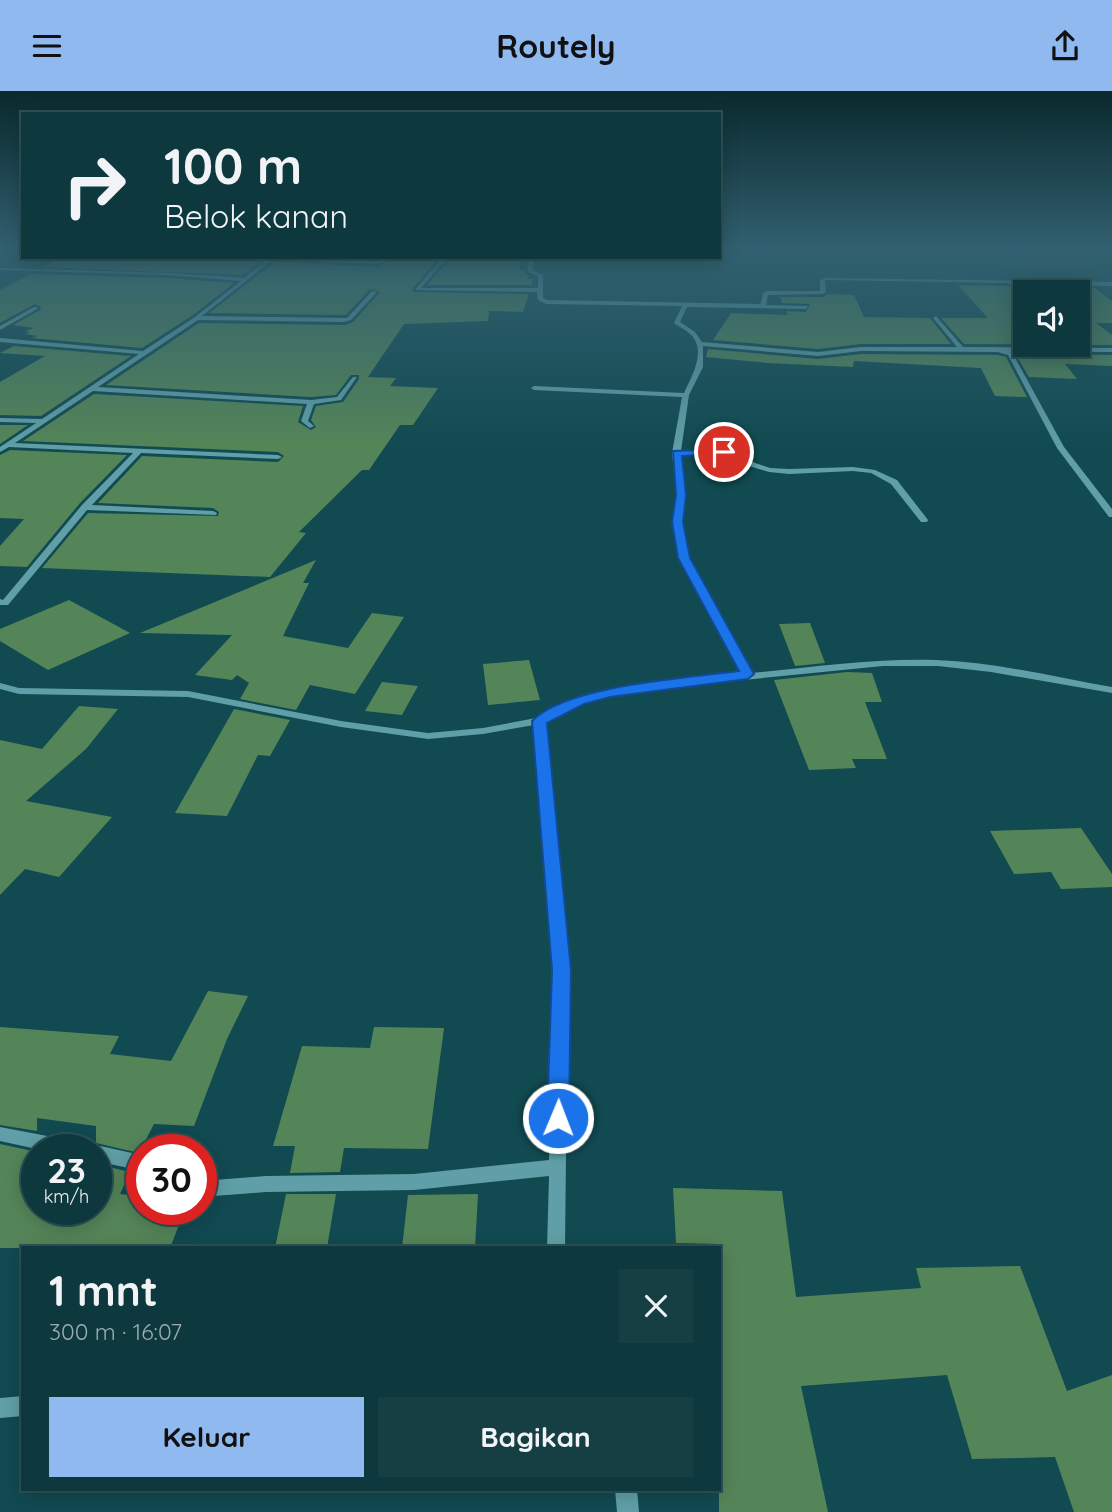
<!DOCTYPE html>
<html lang="id">
<meta charset="utf-8">
<style>
:root{--surface:#0d383d;--page:#163f44;--text:#f1f3f6;--muted:#9aacb0;--line:#2d5257;--accent:#90b9f0}
body{margin:0;font-family:Quicksand,sans-serif;background:var(--page);color:var(--text);height:100vh;display:flex;flex-direction:column;font-size:26px;white-space:nowrap}
*{box-sizing:border-box;margin:0}
p{font-size:23px;color:var(--muted)}
.icon{flex:none;width:38px;height:38px;fill:none;stroke:currentColor;stroke-width:2;stroke-linecap:round;stroke-linejoin:round}
.map{position:relative;flex:1;overflow:hidden}
.details{position:absolute;left:21px;top:1155px;width:700px;height:245px;display:flex;flex-direction:column;background:var(--surface);border-radius:0px;box-shadow:0 4px 18px #0003,0 0 0 2px var(--line)}
.details>*{flex:none}
.hud{position:absolute;left:21px;top:21px;width:700px;height:147px;border-radius:0px;box-shadow:0 4px 18px #0003,0 0 0 2px var(--line);background:#0d383d;color:var(--text);overflow:hidden}
.controls{position:absolute;left:1013px;top:189px;display:grid;gap:14px}
.controls a{display:grid;place-items:center;width:77px;height:77px;border-radius:0px;background:var(--surface);box-shadow:0 4px 18px #0003,0 0 0 2px var(--line);font-size:35px}
.speed{position:absolute;left:21px;top:1043px;display:flex;gap:14px;font-size:35px;font-weight:700;text-align:center}
.speed>*{display:grid;place-content:center;width:91px;height:91px;border-radius:50%;background:var(--surface);box-shadow:0 4px 18px #0003,0 0 0 2px var(--line);line-height:1}
.speed small{font-size:18px;font-weight:400}
.speed .limit{border:10px solid #d22;background:#fff;color:#111}
.pin{position:absolute;display:grid;place-items:center;width:60px;height:60px;color:#fff;margin:-30px;border:4px solid #fff;border-radius:50%;box-shadow:0 2px 7px #0007}
.me{position:absolute;width:77px;margin:-38px;rotate:1deg;stroke-linejoin:round;filter:drop-shadow(0 0 5px #0008)}
.turn{display:flex;align-items:center;gap:24px;height:147px;padding:0 28px;font-size:32px}
.turn .icon{width:91px;height:91px;stroke-width:2.5}
.turn b{display:block;font-size:49px;line-height:60px}
.round{display:grid;place-items:center;flex:none;width:74px;height:74px;border-radius:0px;background:var(--page)}
.summary{display:flex;align-items:center;justify-content:space-between;height:119px;padding:0 28px}
h1{font-size:42px;font-weight:700;line-height:52px}
.cta{display:flex;gap:14px;margin-top:auto;padding:14px 28px}
.cta a{flex:1;height:80px;border-radius:0px;background:var(--accent);color:#111;font-size:28px;font-weight:700;line-height:80px;text-align:center}
.cta a+a{background:var(--page);color:var(--text)}
header{display:flex;justify-content:space-between;align-items:center;height:91px;padding:0 28px;background:var(--accent);color:#111;font-size:32px;font-weight:700}
.map>svg:first-child{display:block}
.building{fill:#548558}
.lines{fill:none;stroke-linecap:round;stroke-linejoin:round}
.minor{fill:#609fa7;fill-rule:evenodd}
.route{fill:#1a73e8;stroke:#114b97;stroke-width:2}
</style>
<header><svg class="icon" aria-label="menu" viewBox="0 0 24 24"><path d="M4 6h16M4 12h16M4 18h16"/></svg>Routely<svg class="icon" aria-label="share" viewBox="0 0 24 24"><path d="M12 15V3M7 8l5-5 5 5M5 13v7h14v-7"/></svg></header>
<div class="map">
<svg width="1112" height="1421" viewBox="0 0 1112 1421">
<rect width="100%" height="100%" fill="#114a51"/>
<g class="building">
<polygon points="61,166 266,166 243,184 43,176"/>
<polygon points="394,166 439,166 413,197 413,201 529,203 523,221 489,220 488,230 404,233 368,286 396,287 390,295 438,297 413,334 400,334 369,379 362,379 299,441 306,442 270,486 42,477 88,422 218,425 219,421 213,417 98,412 142,365 278,371 284,365 278,361 23,350 94,303 303,315 298,331 311,339 316,336 311,329 316,315 343,311 359,288 359,284 351,284 336,304 311,306 106,294 199,232 345,234 353,231 380,201 370,198 346,224 209,222 275,171 379,176"/>
<polygon points="449,169 521,169 519,179 524,179 525,183 529,184 527,188 533,188 532,194 427,194"/>
<polygon points="31,183 169,187 234,192 193,224 142,257 32,247 38,245 25,243 30,241 25,240 34,237 13,234 40,219 41,216 35,213 0,232 0,199"/>
<polygon points="958,194 1008,195 1026,204 1026,254 1078,254 1078,201 1032,201 1029,196 1095,197 1112,210 1112,232 1096,232 1112,244 1112,254 964,253 941,227 988,227"/>
<polygon points="828,203 854,204 864,226 930,227 951,253 861,253 818,258 713,249 731,222 788,224 786,220 806,221 810,213 782,212 780,206 823,206"/>
<polygon points="14,255 131,265 41,325 0,324 0,291 45,265 0,262"/>
<polygon points="708,258 818,268 861,263 998,264 1006,266 1027,306 995,305 981,277 854,270 853,276 768,272 706,266"/>
<polygon points="1016,264 1112,264 1112,275 1065,273 1077,288 1029,286"/>
<polygon points="0,334 28,334 0,353"/>
<polygon points="10,359 127,364 80,412 27,476 0,475 0,455 24,428 0,427 0,364"/>
<polygon points="316,469 303,492 309,492 283,545 348,557 372,522 404,526 355,603 310,594 296,619 240,608 249,592 237,584 232,589 195,584 232,544 140,542"/>
<polygon points="69,509 130,542 48,579 0,550 0,538"/>
<polygon points="810,532 825,572 795,575 779,533"/>
<polygon points="529,569 540,609 488,614 483,573"/>
<polygon points="847,581 872,582 882,611 865,611 887,668 852,668 856,677 809,679 774,589"/>
<polygon points="382,591 418,595 402,624 365,620"/>
<polygon points="79,615 118,618 86,658 26,710 112,726 59,786 25,778 0,804 0,649 42,658"/>
<polygon points="234,618 290,629 270,665 258,664 227,725 175,722"/>
<polygon points="1081,737 1112,783 1112,796 1061,798 1051,781 1014,783 990,740"/>
<polygon points="208,900 248,905 227,948 194,1035 154,1033 139,1062 96,1052 96,1035 37,1027 37,1040 0,1034 0,936 119,945 110,963 171,970"/>
<polygon points="374,936 444,937 428,1058 344,1057 340,1081 290,1082 295,1055 273,1055 302,955 370,957"/>
<polygon points="0,1053 37,1061 37,1118 96,1118 96,1073 130,1081 120,1103 142,1105 142,1118 185,1118 170,1157 0,1157"/>
<polygon points="673,1097 782,1100 796,1206 921,1197 916,1177 1020,1175 1067,1300 1112,1284 1112,1421 1074,1421 1055,1366 972,1368 947,1284 801,1295 828,1421 719,1421 719,1153 676,1152"/>
<polygon points="286,1103 336,1103 327,1157 275,1157"/>
<polygon points="478,1103 475,1157 402,1157 408,1104"/>
</g>
<g class="lines">
<g class="minor">
<polygon points="286,166 378,171 385,166 391,166 379,173 274,168 202,225 344,227 347,227 372,200 377,201 351,229 344,231 198,229 98,296 311,309 337,306 353,286 357,286 341,309 314,313 308,330 314,335 310,337 301,330 307,313 93,300 15,352 278,364 282,366 278,368 141,362 92,414 213,420 217,422 216,424 87,419 8,514 0,514 0,508 3,509 82,414 133,362 9,356 0,361 0,356 36,332 0,331 0,327 42,328 139,263 0,251 0,247 143,260 195,226 241,190 169,184 0,179 0,177 169,182 244,187 270,166"/>
<path d="M443 166H448L421 197H538V185L527 180 530 166H534L532 179 543 184V207L547 209 759 213 761 212 763 202 766 200H820V189L825 187 1112 191V195L1018 193 1023 194 1030 201 1026 202 1019 196 1008 192 825 189 826 201 823 203 768 204 766 214 808 215 806 218 687 216 680 231 695 241 702 251 818 261 861 256H957L933 227 936 225 963 256 1112 257V261H1010L1013 263 1064 356 1112 418V426H1109L1057 357 1008 264 998 261 861 260 818 265 703 255V276L689 304 681 360 739 361 755 372 770 377 789 378 853 376 875 379 897 389 928 429 927 431H921L891 393 871 382 853 380 789 383 769 381 749 375 737 365 680 364V368L685 404 681 431 688 466 753 582C813 576 875 567 936 569 995 571 1054 586 1112 596V602L991 581 938 575H883L633 600 583 612 545 631 568 879 565 1157H547L549 1085 414 1099 266 1101 201 1106V1090L266 1085 414 1083 549 1069 554 879 534 634 483 643 428 648 341 636 188 606 19 603 0 598V592L19 597 188 600 341 630 428 642 483 637 536 627 575 608 633 594 743 583 680 466 673 431 677 404 672 362 682 306 534 299 531 297 534 295 684 302C692 285 708 258 689 242 685 238 679 236 674 232L682 215 546 213 538 209 537 201 415 199Z"/>
<polygon points="34,216 39,217 0,239 0,235"/>
<polygon points="0,1036 79,1051 85,1054 87,1059 41,1059 0,1050"/>
<polygon points="96,1054 132,1062 142,1067 142,1084 128,1077 96,1070 96,1059 89,1059"/>
<polygon points="23,1305 23,1325 0,1327 0,1307"/>
<polygon points="615,1398 637,1398 639,1421 617,1421"/>
</g>
</g>
<linearGradient id="sky" x2="0" y2="1"><stop stop-color="#09292d"/><stop offset="0.44" stop-color="#326070"/><stop offset="1" stop-color="#326070" stop-opacity="0"/></linearGradient>
<rect width="1112" height="358" fill="url(#sky)"/>
<path class="route" d="M724 358 728 361 727 363 682 365 686 404 683 431 690 467 754 583 748 588 610 606 584 613 547 632 571 879 569 1027 566 1033 558 1036 550 1033 547 1027 552 879 532 630C566 594 689 587 739 580L678 467 672 431 676 404 673 360Z"/>
</svg>
<div class="controls">
<a><svg class="icon" aria-label="sound" viewBox="0 0 24 24"><path d="M4 9h4l5-4v14l-5-4H4zM17 9q2 3 0 6"/></svg></a>
</div>
<div class="speed"><div>23<small>km/h</small></div><div class="limit">30</div></div>
<div class="pin" style="left:724px;top:361px;background:#d93025"><svg class="icon" aria-label="arrive" viewBox="0 0 24 24"><path d="M6 21V4h12l-3 4 3 4H6"/></svg></div>
<svg class="me" style="left:558px;top:1027px" viewBox="-20 -20 40 40"><circle r="17" fill="#1a73e8" stroke="#fff" stroke-width="3"/><path d="M0-11L8 9 0 5-8 9z" fill="#fff"/></svg>
<div class="hud">
<div class="turn"><svg class="icon" aria-label="right" viewBox="0 0 24 24"><path d="M7 20v-9h11M14 6l5 5-5 5"/></svg><div><b>100 m</b>Belok kanan</div></div>
</div>
<section class="details">
<div class="summary"><div><h1>1 mnt</h1><p>300 m · 16:07</p></div><a class="round"><svg class="icon" aria-label="close" viewBox="0 0 24 24"><path d="M6 6l12 12M18 6L6 18"/></svg></a></div>
<div class="cta"><a>Keluar</a><a>Bagikan</a></div>
</section>
</div>
